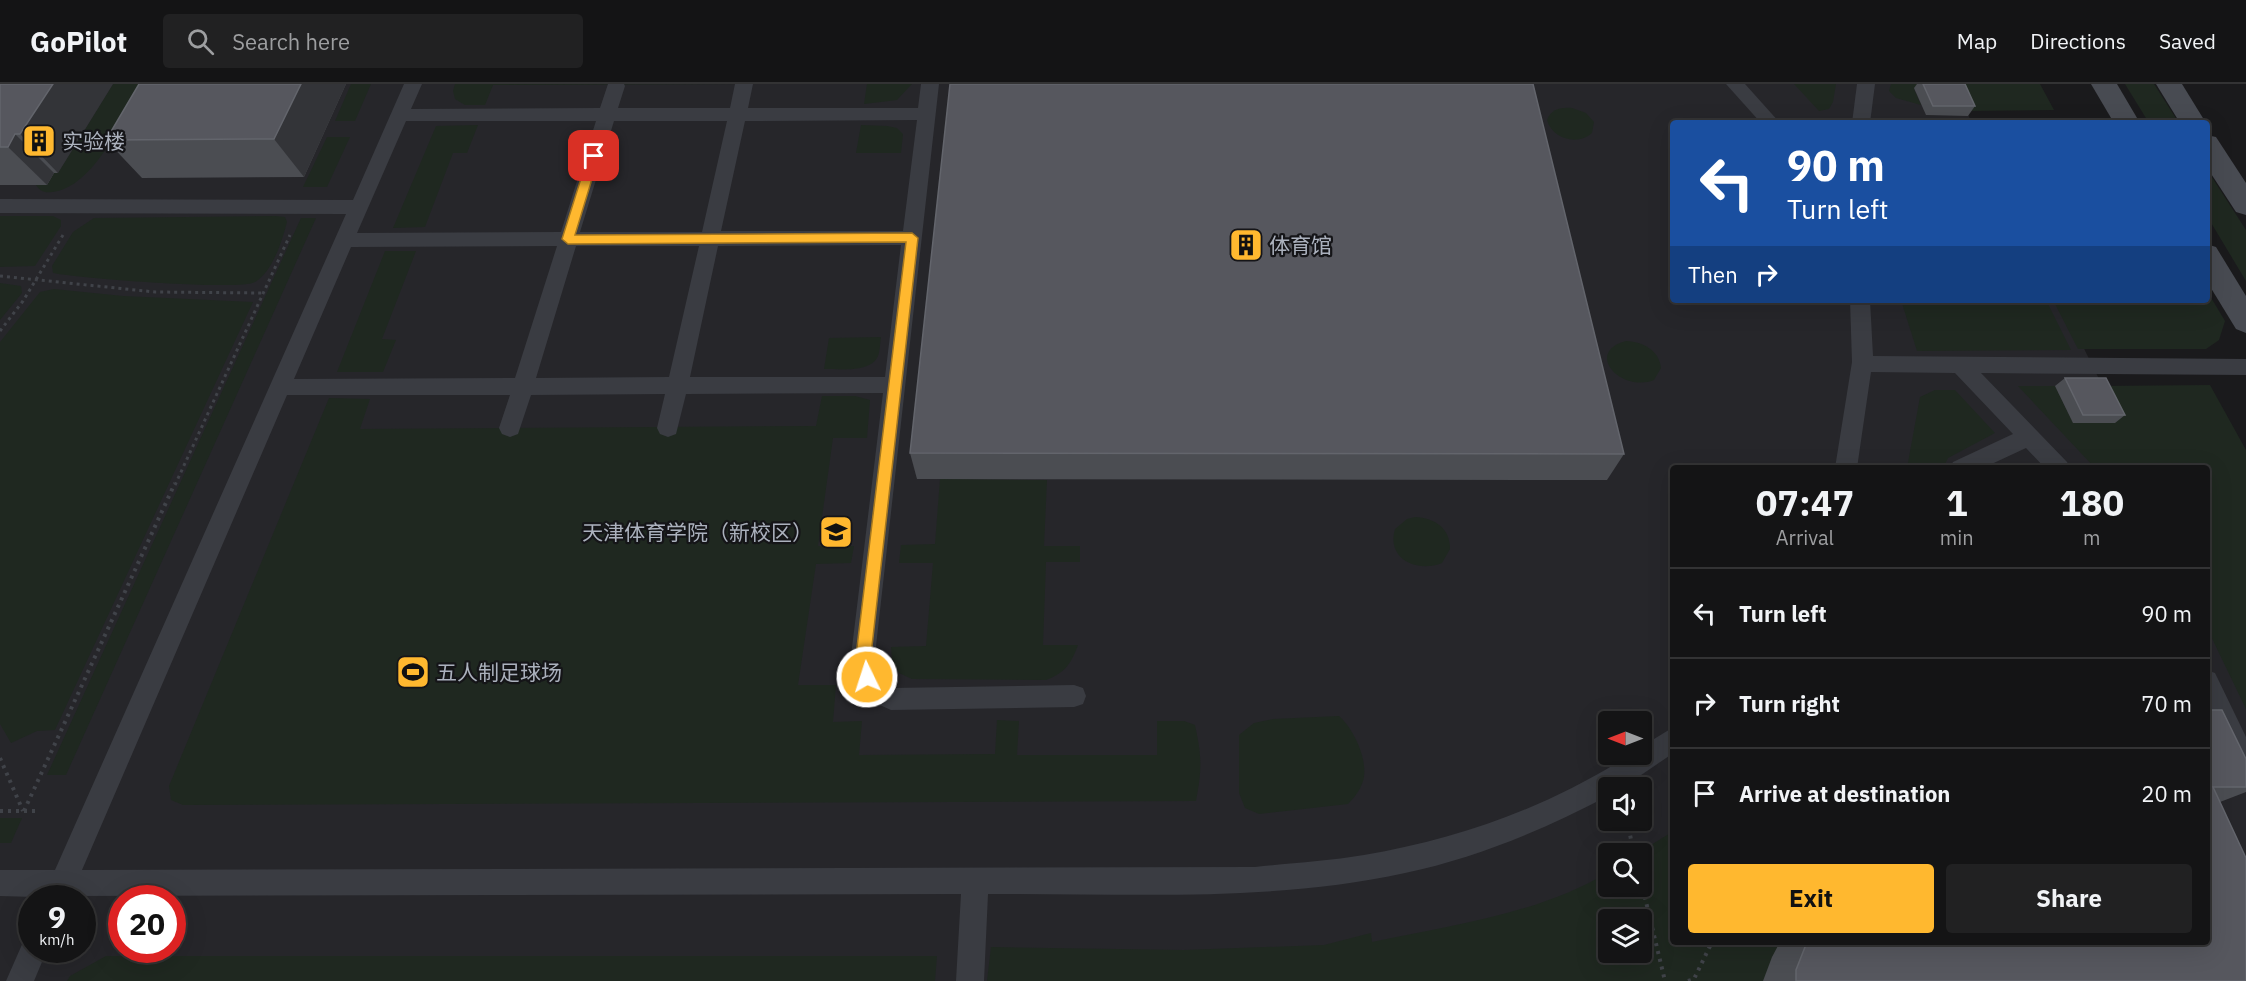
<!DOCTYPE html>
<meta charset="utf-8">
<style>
:root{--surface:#141415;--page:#212122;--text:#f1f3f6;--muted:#9d9ea0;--line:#333334;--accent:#ffb82f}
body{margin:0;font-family:"IBM Plex Sans","Noto Sans SC",sans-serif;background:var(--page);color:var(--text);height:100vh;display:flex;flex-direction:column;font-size:22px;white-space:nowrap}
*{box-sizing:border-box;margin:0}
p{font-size:20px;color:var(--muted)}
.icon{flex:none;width:33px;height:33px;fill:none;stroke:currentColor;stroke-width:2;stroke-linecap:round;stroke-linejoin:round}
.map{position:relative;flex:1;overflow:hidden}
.sheet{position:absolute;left:1670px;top:381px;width:540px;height:480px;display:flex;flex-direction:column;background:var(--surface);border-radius:6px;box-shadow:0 6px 24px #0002,0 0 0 2px var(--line)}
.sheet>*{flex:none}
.top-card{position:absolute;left:1670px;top:36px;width:540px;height:183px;border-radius:6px;box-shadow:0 6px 24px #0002,0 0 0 2px var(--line);background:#1a4fa0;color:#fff;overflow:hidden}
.needle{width:39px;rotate:270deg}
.buttons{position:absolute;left:1598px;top:627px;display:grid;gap:12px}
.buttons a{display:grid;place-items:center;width:54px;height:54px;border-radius:6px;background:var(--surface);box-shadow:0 6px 24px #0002,0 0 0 2px var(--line);font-size:30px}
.speed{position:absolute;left:18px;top:801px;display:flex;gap:12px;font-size:30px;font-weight:700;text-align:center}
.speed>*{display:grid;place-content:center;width:78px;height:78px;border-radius:50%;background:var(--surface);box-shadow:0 6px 24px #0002,0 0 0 2px var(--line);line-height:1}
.speed small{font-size:15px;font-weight:400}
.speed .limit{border:9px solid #d22;background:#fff;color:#111}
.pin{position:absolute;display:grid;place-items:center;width:51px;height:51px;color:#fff;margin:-26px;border-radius:12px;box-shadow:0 3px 9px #0006}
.me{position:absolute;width:66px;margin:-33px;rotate:356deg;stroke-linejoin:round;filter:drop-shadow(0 0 4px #0008)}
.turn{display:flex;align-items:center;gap:21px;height:126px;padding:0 18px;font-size:27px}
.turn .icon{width:78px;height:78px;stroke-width:2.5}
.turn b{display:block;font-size:42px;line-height:51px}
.then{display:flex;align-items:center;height:57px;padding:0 18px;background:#0003;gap:12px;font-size:22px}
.eta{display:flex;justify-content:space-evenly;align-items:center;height:102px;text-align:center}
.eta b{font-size:36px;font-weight:700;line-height:42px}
.button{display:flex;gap:12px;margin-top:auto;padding:12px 18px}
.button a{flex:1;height:69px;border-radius:6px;background:var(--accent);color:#111;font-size:24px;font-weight:700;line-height:69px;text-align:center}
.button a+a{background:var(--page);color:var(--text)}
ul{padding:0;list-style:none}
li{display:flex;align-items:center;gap:18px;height:90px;padding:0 18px;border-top:2px solid var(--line)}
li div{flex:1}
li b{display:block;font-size:22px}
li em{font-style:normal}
header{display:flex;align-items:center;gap:36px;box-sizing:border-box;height:84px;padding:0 30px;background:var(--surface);border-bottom:2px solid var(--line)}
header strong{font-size:28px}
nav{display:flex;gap:33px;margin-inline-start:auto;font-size:21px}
.search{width:420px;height:54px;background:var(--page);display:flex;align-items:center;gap:15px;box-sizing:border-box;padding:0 21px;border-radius:6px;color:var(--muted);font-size:22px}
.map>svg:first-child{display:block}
.built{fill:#26262a;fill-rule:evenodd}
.green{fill:#1f2820;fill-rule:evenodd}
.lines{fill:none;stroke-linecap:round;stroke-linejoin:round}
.path-far1{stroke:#404349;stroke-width:3;stroke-dasharray:3 4;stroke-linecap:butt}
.path{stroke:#404349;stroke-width:4;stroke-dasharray:3 5;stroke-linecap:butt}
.lane{fill:#3a3c42;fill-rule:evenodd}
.secondary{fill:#484b52;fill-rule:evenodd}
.wall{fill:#4b4d52}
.shaded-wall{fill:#333438}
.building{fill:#56575e;stroke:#63656c;stroke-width:1.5}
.route{fill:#ffb82f;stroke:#a6781f;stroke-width:1.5}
.labels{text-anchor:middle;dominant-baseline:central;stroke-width:4.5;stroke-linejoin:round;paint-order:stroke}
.poi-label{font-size:21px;fill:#abb1bd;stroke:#151518;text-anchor:start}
</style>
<header>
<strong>GoPilot</strong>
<div class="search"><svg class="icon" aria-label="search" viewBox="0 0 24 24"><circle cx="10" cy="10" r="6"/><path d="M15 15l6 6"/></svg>Search here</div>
<nav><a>Map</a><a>Directions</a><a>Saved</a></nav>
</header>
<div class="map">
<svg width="2246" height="897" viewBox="0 0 2246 897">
<rect width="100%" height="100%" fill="#1a1a1c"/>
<path class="built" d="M0 0H1953L1972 39H1672V216H2060L2143 384H1672V858H2206L2207 511 2246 591V897H0ZM1608 638H1641V670H1608ZM1608 704H1641V736H1608ZM1608 770H1641V802H1608ZM32 814H82V866H32ZM122 814H172V866H122ZM1608 836H1641V868H1608Z"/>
<g class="green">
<path d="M113 0H144C124 33 94 104 52 108 44 109 40 107 36 101H47L54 89H58Z"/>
<polygon points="351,0 371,0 355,37 335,37"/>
<polygon points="455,0 750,0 493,1 485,21 465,21 455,15 453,7"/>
<polygon points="867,0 912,0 897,16 864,20"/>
<polygon points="1794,0 1836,0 1833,18 1829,25 1819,27"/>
<polygon points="1891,0 2040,0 2054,26 1966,27 1914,5 1921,21 1896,14 1889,7"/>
<polygon points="2125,0 2154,0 2179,39 2149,39"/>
<path d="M1572 24 1586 29 1594 38 1592 49C1578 62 1552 55 1547 36 1551 25 1561 23 1572 24Z"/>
<polygon points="478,41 467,69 453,69 425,143 393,144 436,42"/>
<polygon points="861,41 887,42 897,44 903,50 901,69 856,69"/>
<polygon points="327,53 350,53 327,103 303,103"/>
<polygon points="2206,84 2246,146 2246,197 2207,132"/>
<polygon points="0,132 53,132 61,136 61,142 35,182 0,183"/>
<path d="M275 132 285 133 287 138C282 157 273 187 255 198 240 207 76 194 53 189L52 182 73 148 94 134Z"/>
<polygon points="301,134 316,134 66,691 47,691"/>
<polygon points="385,167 416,167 382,255 396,256 383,288 337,288"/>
<polygon points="0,199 21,202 22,209 0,236"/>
<polygon points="54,205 123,212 253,218 55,646 37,647 11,659 0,640 0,258 40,208"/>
<polygon points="2207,207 2225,237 2219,256 2206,265 2078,265 2053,216 2206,216"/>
<polygon points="1901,216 2046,216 2071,266 1917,267"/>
<path d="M881 253C880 259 880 267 878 272 871 289 839 285 824 285L829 254Z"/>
<path d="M1626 257C1643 258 1659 266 1661 284L1654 296C1620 309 1584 268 1626 257Z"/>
<polygon points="2210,301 2246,366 2246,625 2207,544 2206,384 2095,384 2018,302 2055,302 2073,339 2097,302"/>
<polygon points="1935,306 1955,306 1995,349 1948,374 1943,384 1907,384 1920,313"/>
<path d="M822 312H855L870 316 867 354H833L818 462H854L851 479 816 480 798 601H836L833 638 862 637 859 671 995 670 997 636 1019 637 1017 671H1157V637H1184L1195 641C1202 673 1202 685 1196 717L183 721 171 716 169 702 329 314 370 315 360 345 816 342Z"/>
<path d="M940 395 1047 396 1044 462H1080V478H1046L1043 561H1078C1071 580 1065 589 1046 596L912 595 899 589 892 575 891 563 926 562 933 479H899L901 461 935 460Z"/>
<path d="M1415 433C1435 434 1450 444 1450 465L1442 479C1417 489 1386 475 1395 445L1407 435Z"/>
<path d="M1339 632C1354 645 1369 678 1363 697 1360 706 1355 713 1348 720L1259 730 1245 724 1239 709V651L1254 639 1273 635Z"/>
<polygon points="0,734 22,734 11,759 0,759"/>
<path d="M1672 748V858H2206L2246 897H987L991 863 1184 866 1324 861 1371 849 1372 858C1448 842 1543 829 1608 788V802H1641V770L1638 769ZM1608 836H1641V868H1608Z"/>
<polygon points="106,872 937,872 935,897 67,897 70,892"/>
</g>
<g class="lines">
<g class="path-far1">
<polyline points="0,192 155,208 262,209"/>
<polyline points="0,247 23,217 63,151"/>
<polyline points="175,401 290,151"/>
</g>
<g class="path">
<polyline points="0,674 23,727"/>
<polyline points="0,727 40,727"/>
<polyline points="24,727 175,399"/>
<polyline points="1627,736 1634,770"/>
<polyline points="1641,797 1665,897"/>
<polyline points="1688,897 1694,895 1712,858"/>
</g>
<g class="lane">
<path d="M404 0H422L411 25 600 24 608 0H624L625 2 618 24H730L735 0H753L748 24H918L921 0H939L874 580 880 597 893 604 1074 601 1083 604 1086 612 1083 620 1074 623 891 626 862 613 850 580 883 309 686 310 676 350 668 353 660 350 657 344 665 310 531 311 518 350 510 353 502 350 499 344 510 311H287L82 786 1255 783C1291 779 1328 777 1364 771 1459 755 1549 723 1631 670H1641V663L1672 644V670L1622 704H1608V712C1543 746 1476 774 1405 789 1268 819 1126 809 988 810L984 897H956L961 810 70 812 69 814 0 812V786H55L346 130 0 129V115L353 116ZM917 36 903 147H721L745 37ZM406 37H596L561 148 357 149ZM614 37H727L702 148H580ZM901 161 885 293H690L718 162ZM557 162 515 294 294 295 351 163ZM576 162H699L669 293 536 294Z"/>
<polygon points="1726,0 1745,0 1780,39 1761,39"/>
<polygon points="1857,0 1875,0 1870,39 1852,39"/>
<polygon points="1850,216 1870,216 1873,272 2246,275 2246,291 1981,289 2067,378 2070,384 2045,384 2026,364 1983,384 1950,384 1953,378 2013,350 1955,289 1871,288 1857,384 1835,384 1852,278"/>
<polygon points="2206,586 2215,589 2246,653 2246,691 2237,687 2206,624"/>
<polygon points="32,854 32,866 47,866 34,897 6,897 24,856"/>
</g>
<g class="secondary">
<polygon points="2091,0 2117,0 2140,39 2114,39"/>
<polygon points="2156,0 2182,0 2206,39 2180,39"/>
<polygon points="2206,51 2216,53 2246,99 2246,131 2236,128 2206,82"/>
<polygon points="2206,160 2216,163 2246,212 2246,249 2236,245 2206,196"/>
</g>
</g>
<g class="wall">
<polygon points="0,0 58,89 54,89 47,101 0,101"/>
<polygon points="139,0 346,0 304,93 142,94 106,56"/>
<polygon points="1917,0 1965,0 1975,22 1968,32 1926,31 1914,4"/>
<polygon points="2065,294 2125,331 2115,339 2073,339 2055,302"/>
<polygon points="910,369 1624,370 1607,396 917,395"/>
<polygon points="2206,626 2246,675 2246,708 2220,718 2246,897 1763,897 1772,873 1780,858 2206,858"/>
</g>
<g class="shaded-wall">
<polygon points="53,0 113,0 58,89 20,50"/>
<polygon points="301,0 346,0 304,93 274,55"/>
<polygon points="15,50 54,89 47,101 8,63"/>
</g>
<g class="building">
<polygon points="0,0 53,0 20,50 15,50 8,63 0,63"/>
<polygon points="139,0 301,0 274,55 106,56"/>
<polygon points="950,0 1533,0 1624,370 910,369"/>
<polygon points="1923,0 1965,0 1975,22 1933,22"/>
<polygon points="2065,294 2106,294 2125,331 2083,331"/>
<polygon points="2206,626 2222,626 2246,675 2246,703 2213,703 2246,774 2246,897 1796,897 1796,886 1807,858 2206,858"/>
</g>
<polygon class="route" points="594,68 599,72 575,151 912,149 918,154 870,580 874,593 872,597 867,599 861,597 855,580 906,158 568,160 562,155 588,72"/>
<defs>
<symbol id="building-square" viewBox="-11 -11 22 22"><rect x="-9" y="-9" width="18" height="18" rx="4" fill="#ffb82f" stroke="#151518"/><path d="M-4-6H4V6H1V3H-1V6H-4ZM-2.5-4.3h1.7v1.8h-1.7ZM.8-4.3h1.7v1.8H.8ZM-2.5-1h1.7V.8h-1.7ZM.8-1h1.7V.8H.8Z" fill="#111"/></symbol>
<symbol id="university-square" viewBox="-11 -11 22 22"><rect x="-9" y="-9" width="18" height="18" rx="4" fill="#ffb82f" stroke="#151518"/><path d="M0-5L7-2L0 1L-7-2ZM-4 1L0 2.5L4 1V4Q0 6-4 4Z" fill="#111"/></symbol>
<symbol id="stadium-square" viewBox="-11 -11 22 22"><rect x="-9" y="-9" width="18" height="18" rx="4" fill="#ffb82f" stroke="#151518"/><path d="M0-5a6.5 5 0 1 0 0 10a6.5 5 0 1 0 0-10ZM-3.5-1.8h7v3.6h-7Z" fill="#111"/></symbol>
</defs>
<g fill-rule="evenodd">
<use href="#building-square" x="20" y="38" width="38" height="38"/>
<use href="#building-square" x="1227" y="142" width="38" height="38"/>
<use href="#university-square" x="817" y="429" width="38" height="38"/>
<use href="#stadium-square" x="394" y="569" width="38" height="38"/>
</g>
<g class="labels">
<g class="poi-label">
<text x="62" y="57">实验楼</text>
<text x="1269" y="161">体育馆</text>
<text x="813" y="448" text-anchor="end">天津体育学院（新校区）</text>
<text x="436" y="588">五人制足球场</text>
</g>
</g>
</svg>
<div class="buttons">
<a><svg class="needle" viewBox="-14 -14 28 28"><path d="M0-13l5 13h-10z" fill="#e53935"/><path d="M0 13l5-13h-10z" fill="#9d9ea0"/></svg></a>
<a><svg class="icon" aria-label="sound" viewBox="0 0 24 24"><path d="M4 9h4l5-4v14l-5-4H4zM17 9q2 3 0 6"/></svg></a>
<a><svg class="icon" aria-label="search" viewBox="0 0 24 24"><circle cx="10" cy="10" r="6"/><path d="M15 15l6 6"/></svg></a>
<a><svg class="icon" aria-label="layers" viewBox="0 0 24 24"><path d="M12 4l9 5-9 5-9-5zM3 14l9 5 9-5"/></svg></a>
</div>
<div class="speed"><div>9<small>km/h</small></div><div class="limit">20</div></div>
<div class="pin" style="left:594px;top:72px;background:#d93025"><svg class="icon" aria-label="arrive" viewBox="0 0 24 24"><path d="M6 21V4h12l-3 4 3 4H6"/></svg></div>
<svg class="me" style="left:867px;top:593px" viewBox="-20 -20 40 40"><circle r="17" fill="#ffb82f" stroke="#fff" stroke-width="3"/><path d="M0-11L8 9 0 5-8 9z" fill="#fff"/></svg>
<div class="top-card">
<div class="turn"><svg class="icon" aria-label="left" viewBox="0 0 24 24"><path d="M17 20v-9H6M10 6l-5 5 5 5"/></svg><div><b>90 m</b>Turn left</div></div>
<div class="then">Then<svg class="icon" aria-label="right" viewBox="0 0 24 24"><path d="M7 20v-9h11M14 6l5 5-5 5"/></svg></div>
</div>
<section class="sheet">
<div class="eta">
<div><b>07:47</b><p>Arrival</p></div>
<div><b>1</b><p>min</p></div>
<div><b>180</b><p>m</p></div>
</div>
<ul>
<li><svg class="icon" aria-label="left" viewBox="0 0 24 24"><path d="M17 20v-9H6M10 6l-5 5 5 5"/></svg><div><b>Turn left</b></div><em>90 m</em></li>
<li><svg class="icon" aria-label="right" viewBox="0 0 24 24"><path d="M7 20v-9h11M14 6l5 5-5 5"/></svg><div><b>Turn right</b></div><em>70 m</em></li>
<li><svg class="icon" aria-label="arrive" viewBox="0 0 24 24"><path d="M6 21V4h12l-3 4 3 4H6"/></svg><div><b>Arrive at destination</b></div><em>20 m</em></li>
</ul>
<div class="button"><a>Exit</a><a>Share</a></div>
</section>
</div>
